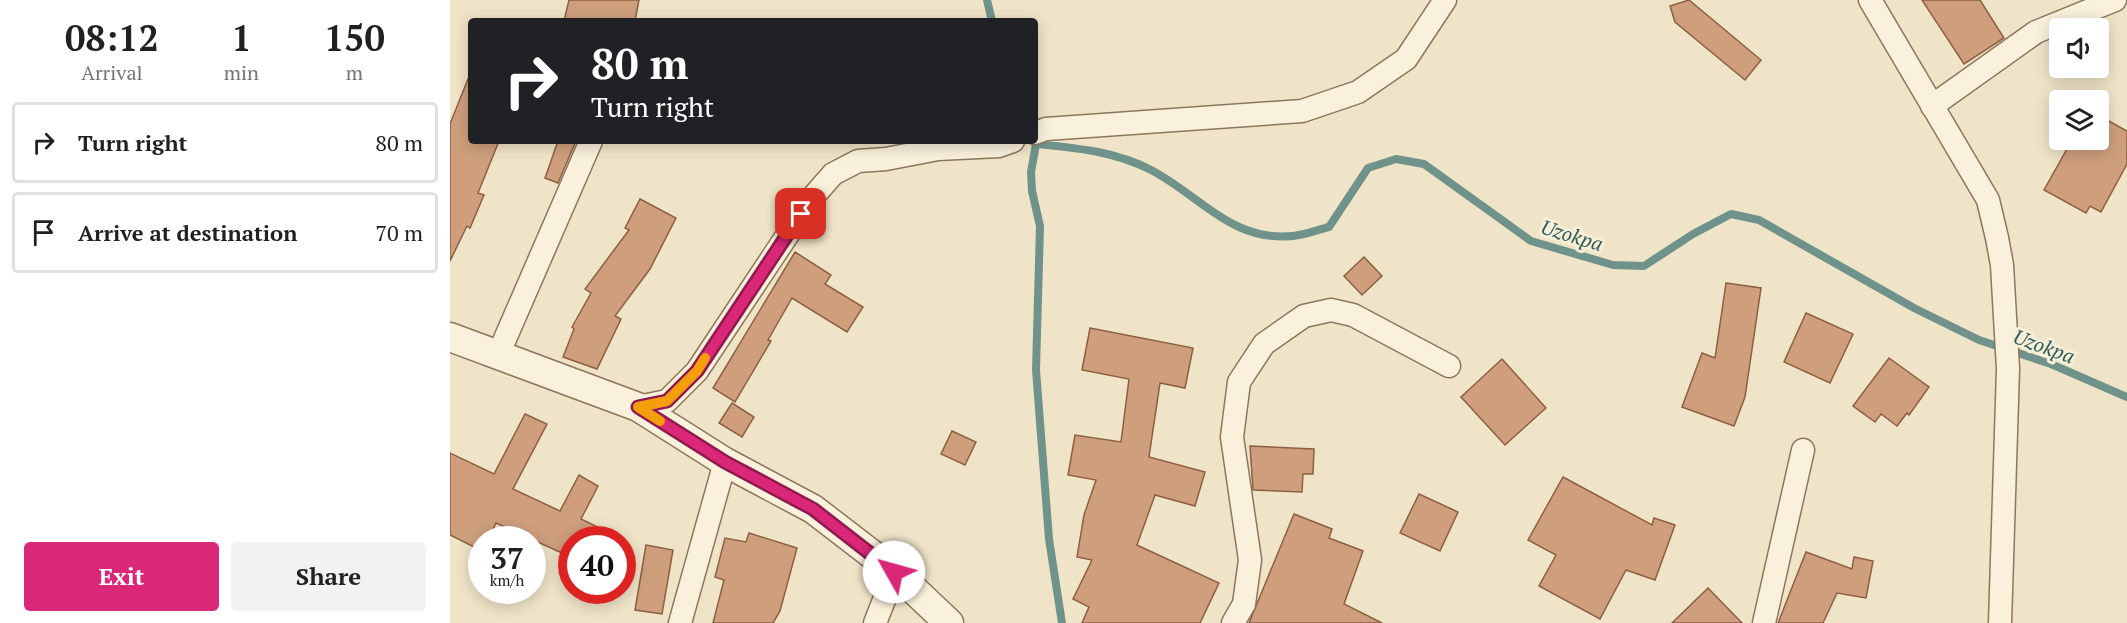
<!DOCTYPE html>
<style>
:root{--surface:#fff;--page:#f2f2f2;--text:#202124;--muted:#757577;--line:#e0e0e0;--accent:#db2777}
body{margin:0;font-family:"PT Serif",serif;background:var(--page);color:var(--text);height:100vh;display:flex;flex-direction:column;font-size:22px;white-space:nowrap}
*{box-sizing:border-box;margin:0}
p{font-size:20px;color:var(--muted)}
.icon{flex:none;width:33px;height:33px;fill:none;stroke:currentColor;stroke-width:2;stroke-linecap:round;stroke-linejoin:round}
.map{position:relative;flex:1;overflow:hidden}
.sheet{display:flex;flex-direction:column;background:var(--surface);width:450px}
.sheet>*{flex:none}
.banner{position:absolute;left:18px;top:18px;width:570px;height:126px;border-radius:6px;box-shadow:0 3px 15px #0003;background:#202124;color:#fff;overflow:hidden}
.buttons{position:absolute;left:1599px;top:18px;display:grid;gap:12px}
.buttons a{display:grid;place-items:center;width:60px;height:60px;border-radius:6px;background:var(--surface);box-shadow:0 3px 15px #0003;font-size:30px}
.speed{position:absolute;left:18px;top:526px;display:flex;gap:12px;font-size:30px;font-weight:700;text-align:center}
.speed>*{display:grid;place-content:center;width:78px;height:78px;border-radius:50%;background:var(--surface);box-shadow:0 3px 15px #0003;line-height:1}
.speed small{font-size:15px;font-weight:400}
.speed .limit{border:9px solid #d22;background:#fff;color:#111}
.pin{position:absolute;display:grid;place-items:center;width:51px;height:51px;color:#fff;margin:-26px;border-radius:12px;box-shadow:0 3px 9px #0006}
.me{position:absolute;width:66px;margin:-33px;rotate:308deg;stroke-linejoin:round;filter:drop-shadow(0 0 4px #0008)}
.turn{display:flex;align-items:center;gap:21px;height:126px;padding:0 24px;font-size:27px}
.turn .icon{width:78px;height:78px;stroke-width:2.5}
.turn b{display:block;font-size:42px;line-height:51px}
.eta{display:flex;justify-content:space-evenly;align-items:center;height:102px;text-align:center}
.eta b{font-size:36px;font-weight:800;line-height:42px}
.primary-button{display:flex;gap:12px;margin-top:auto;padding:12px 24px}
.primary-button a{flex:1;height:69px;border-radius:6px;background:var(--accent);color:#fff;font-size:24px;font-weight:800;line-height:69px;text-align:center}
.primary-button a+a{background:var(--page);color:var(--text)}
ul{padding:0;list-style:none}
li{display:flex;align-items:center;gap:18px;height:81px;margin:0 12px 9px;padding:0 12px;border:3px solid var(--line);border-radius:6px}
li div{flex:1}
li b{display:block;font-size:22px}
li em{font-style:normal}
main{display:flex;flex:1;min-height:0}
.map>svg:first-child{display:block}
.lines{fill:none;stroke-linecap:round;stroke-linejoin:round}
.stream{stroke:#6f938a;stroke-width:8}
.building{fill:#cf9f7d;stroke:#8d5f41;stroke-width:1.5}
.minor-casing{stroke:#8d765c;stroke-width:25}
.tertiary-casing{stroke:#8d765c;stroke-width:31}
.minor{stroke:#faf1dc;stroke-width:22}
.tertiary{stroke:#faf1dc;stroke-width:28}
.route-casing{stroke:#8e194d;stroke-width:15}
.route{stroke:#db2777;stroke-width:10}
.slow{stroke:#f59e0b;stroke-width:10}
.labels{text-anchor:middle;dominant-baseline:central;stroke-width:6;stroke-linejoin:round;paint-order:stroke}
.water-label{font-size:20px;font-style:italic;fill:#2f5d5a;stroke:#f7eed8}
</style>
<main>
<section class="sheet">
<div class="eta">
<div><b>08:12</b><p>Arrival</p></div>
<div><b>1</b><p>min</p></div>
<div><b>150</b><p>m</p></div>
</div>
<ul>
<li><svg class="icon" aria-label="right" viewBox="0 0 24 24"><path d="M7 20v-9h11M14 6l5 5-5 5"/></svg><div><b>Turn right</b></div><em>80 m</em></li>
<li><svg class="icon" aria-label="arrive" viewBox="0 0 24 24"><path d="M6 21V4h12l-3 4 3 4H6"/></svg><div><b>Arrive at destination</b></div><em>70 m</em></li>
</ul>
<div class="primary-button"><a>Exit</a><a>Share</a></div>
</section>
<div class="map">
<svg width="1677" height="623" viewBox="0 0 1677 623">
<rect width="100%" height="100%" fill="#f0e4c8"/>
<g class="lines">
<g class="stream">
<polyline points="537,0 542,21"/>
<path d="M583 141 586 144C626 148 665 151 701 170 751 196 781 242 843 236 855 235 867 230 879 227L918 168 946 159 974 164 1081 241 1163 265 1194 266 1243 234 1281 214 1309 220 1464 308 1529 340 1601 364 1677 397"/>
<polyline points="586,144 581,172 582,191 590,226 586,370 599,539 612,623"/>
</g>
</g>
<g class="building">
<polygon points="119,0 189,0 185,21 114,21"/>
<polygon points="1239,0 1311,60 1295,80 1225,22 1220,6"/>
<polygon points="1472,0 1530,0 1554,38 1514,64"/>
<polygon points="20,74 21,141 49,141 28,193 34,195 20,228 17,226 0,261 0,124"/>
<polygon points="1648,115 1677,131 1677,164 1651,212 1640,206 1636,213 1594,190 1622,140 1648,140"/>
<polygon points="108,141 126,141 108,183 95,178"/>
<polygon points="190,199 226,218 200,269 165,316 171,319 147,369 113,357 124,329 122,327 141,293 135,289 179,230 175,228"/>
<polygon points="345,252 381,275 375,284 413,307 397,332 342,298 318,340 321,341 285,402 263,388"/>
<polygon points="914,257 932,276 912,295 894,276"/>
<polygon points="1276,283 1311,288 1295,397 1284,426 1232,407 1252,353 1265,358"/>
<polygon points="1356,313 1403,334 1380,383 1334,362"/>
<polygon points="640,328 743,348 735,388 710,383 699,457 755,472 745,506 705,495 687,545 769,583 750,623 632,623 639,607 623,599 642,560 627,557 634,515 646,480 618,475 625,435 671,442 679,379 632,370"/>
<polygon points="1439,358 1479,387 1459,415 1457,413 1447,426 1431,414 1425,422 1403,406"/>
<polygon points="1052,359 1096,408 1055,445 1011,397"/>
<polygon points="282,403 304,417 292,437 269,423"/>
<polygon points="75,414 97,424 63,489 110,511 129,475 148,486 131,519 174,540 121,540 114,554 46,523 38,540 32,540 32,551 0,535 0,453 44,474"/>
<polygon points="502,431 526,442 515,465 491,454"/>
<polygon points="800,446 864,449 863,474 853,474 852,492 803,490"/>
<polygon points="1113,477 1202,525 1204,518 1225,525 1205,580 1176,570 1150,619 1089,586 1106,555 1078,540"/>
<polygon points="969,494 1008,512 990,551 950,533"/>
<polygon points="844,514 882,529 879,538 913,551 894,604 932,623 799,623"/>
<polygon points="299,533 347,548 330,611 323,623 263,623 274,580 265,577 275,538 296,542"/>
<polygon points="196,545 223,550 212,614 185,610"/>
<polygon points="1356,552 1402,569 1404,557 1423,561 1416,598 1387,593 1373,623 1328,623"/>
<polygon points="1258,588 1292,623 1222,623"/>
</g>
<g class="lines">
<defs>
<g id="minor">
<polyline points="1420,0 1538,200 1547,238 1552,265 1558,369 1550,623"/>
<polyline points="1482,106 1586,32 1665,0"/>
<polyline points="585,133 596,129 852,111 908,92 956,59 995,0"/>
<polyline points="48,355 141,141"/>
<polyline points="188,407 217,401 247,371 362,198 383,174 408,161 436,159 488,149 549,146 563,141"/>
<polyline points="230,623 275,462"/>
<polyline points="425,623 445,572"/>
<polyline points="783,623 794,604 800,560 782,437 789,382 814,344 854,316 881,310 903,315 999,366"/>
<polyline points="1314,623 1353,450"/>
</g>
<polyline id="tertiary" points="0,337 188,407 275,462 363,509 445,572 499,623"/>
</defs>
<use href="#minor" class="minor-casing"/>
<use href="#tertiary" class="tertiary-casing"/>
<use href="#minor" class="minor"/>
<use href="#tertiary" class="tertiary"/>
</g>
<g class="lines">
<defs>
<polyline id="route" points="351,214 247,371 217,401 188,407 275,462 363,509 444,572"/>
</defs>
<use href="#route" class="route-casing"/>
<use href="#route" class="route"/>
<polyline class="slow" points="210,421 188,407 217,401 247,371 255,358"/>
</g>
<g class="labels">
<g class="water-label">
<text transform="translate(1122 235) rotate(17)">Uzokpa</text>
<text transform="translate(1594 346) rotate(20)">Uzokpa</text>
</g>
</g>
</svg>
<div class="buttons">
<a><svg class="icon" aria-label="sound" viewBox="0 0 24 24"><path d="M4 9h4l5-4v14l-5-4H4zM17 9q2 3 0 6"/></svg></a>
<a><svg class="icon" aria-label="layers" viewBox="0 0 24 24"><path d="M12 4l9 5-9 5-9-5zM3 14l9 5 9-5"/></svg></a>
</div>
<div class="speed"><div>37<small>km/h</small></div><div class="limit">40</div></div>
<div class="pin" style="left:351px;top:214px;background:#d93025"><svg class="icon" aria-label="arrive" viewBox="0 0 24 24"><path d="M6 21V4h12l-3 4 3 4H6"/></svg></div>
<svg class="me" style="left:444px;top:572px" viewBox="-20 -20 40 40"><circle r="19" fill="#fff"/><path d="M0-13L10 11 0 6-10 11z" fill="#db2777"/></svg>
<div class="banner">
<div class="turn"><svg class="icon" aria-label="right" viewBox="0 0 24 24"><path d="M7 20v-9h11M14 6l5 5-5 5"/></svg><div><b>80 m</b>Turn right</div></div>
</div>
</div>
</main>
